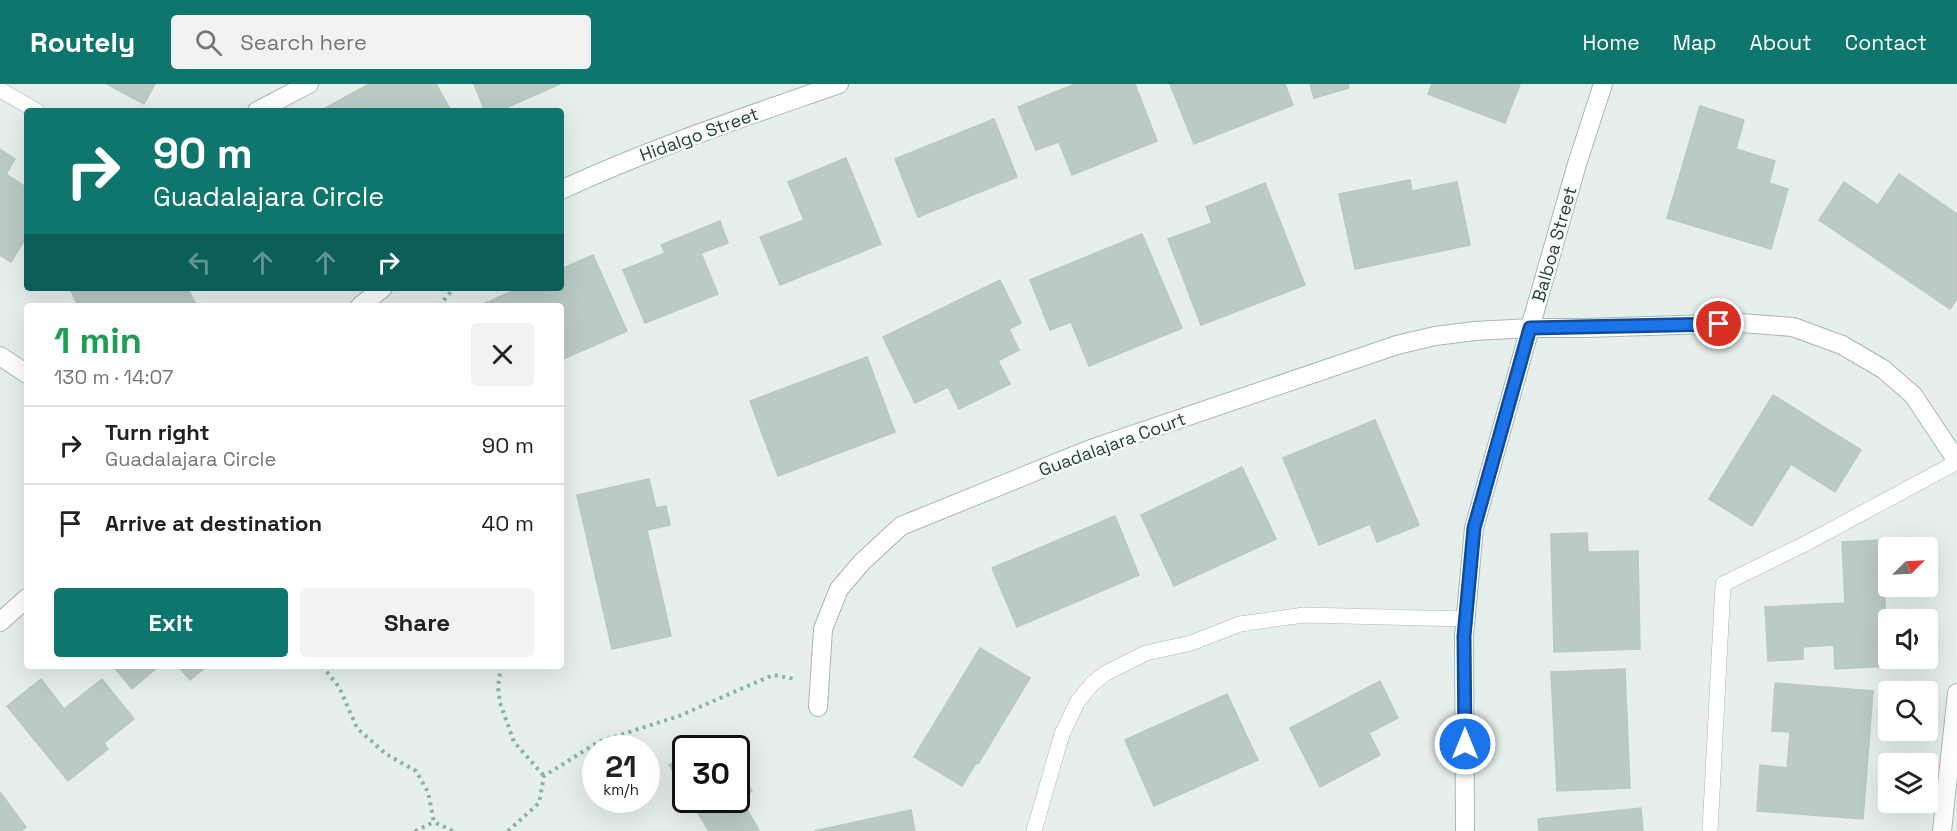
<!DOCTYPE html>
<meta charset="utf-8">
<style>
:root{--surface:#fff;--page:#f2f2f2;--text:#222;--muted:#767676;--line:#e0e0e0;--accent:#0f766e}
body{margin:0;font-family:"Space Grotesk",sans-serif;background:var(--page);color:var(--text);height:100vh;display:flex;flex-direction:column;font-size:22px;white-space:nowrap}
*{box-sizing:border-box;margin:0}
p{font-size:20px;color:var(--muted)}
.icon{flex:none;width:33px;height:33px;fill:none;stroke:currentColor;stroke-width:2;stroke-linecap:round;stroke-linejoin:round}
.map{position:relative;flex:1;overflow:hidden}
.sheet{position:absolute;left:24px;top:219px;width:540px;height:366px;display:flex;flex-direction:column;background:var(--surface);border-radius:6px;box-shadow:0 6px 24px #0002}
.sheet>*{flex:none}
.hud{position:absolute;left:24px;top:24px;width:540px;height:183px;border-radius:6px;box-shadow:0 6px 24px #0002;background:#0f766e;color:#fff;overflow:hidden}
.needle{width:39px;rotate:66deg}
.tools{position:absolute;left:1878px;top:453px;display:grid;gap:12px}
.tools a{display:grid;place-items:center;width:60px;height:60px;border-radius:6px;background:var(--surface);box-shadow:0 6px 24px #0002;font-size:30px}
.speed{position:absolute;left:582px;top:651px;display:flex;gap:12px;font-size:30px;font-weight:700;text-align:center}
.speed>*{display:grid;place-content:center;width:78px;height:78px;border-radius:50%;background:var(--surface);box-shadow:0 6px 24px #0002;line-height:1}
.speed small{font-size:15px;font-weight:400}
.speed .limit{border:3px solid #111;border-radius:9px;background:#fff;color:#111}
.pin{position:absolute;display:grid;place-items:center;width:51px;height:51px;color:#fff;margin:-26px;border:3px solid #fff;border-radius:50%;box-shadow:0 2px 6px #0007}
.me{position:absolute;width:66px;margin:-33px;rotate:0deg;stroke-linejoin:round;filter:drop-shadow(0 0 4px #0008)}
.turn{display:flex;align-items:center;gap:21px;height:126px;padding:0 30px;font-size:27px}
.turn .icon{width:78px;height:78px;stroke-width:2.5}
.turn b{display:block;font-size:42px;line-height:51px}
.lanes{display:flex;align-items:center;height:57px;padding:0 30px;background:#0003;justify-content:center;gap:30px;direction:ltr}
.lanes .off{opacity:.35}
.round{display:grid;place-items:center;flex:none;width:63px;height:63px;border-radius:6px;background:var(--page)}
.summary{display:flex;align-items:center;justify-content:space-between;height:102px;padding:0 30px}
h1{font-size:36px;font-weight:700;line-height:45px;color:#1e9e55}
.primary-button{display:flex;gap:12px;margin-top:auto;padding:12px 30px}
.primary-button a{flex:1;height:69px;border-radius:6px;background:var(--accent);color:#fff;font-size:24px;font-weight:700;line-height:69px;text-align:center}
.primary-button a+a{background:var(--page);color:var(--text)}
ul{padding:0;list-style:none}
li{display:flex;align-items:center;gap:18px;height:78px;padding:0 30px;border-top:2px solid var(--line)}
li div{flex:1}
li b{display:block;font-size:22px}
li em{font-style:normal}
header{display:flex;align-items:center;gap:36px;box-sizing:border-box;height:84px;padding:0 30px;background:var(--accent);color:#fff}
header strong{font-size:28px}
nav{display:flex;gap:33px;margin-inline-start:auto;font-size:21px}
.search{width:420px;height:54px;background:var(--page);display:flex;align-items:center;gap:15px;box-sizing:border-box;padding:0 21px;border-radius:6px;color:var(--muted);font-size:22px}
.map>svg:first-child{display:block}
.building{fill:#bbcac4;stroke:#b8c9c2;stroke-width:1.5}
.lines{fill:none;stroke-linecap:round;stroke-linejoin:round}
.lane-casing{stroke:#a8b8b2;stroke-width:16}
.street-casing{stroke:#a8b8b2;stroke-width:20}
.path{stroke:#86b3a5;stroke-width:4;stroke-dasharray:3 4.5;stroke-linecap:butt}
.lane{stroke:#fff;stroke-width:15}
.street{stroke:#fff;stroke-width:18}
.route-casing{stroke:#114b97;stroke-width:15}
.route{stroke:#1a73e8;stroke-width:10}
.labels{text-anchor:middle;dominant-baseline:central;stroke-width:5;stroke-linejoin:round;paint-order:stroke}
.street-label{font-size:18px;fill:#24423a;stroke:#f7fbf9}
</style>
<header>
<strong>Routely</strong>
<div class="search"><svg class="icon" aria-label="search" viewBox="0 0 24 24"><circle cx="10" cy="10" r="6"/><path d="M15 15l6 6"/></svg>Search here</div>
<nav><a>Home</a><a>Map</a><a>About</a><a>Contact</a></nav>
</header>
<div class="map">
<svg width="1957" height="747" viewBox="0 0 1957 747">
<rect width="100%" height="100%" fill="#e6efeb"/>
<g class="building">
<polygon points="107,0 155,0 144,20"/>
<polygon points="369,0 436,0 451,27 320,27"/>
<polygon points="474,0 560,0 499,27 485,27"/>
<polygon points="1075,0 1135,0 1157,57 1072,91 1059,58 1036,66 1018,23"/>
<polygon points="1170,0 1285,0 1293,21 1194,60"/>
<polygon points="1310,0 1348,0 1349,4 1314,14"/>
<polygon points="1432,0 1520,0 1505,39 1428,10"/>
<polygon points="1700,22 1744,36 1736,65 1775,77 1769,99 1788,105 1771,165 1667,134"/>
<polygon points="994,35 1017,93 918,133 895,75"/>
<polygon points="0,65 15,75 6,90 27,104 27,152 11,178 0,171"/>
<polygon points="846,74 881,160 780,201 760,153 804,136 788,98"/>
<polygon points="1899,90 1957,130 1957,215 1950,225 1819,136 1844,98 1878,121"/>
<polygon points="1410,96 1412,107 1457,98 1470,161 1355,185 1339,110"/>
<polygon points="1265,99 1305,201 1201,241 1168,155 1212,139 1206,123"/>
<polygon points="720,137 728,159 701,169 718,210 645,239 623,186 665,169 661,161"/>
<polygon points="1142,150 1182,244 1089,282 1071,238 1050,246 1030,196"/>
<polygon points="593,171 627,247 561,276 561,222 479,222 519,204 561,204 561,185"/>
<polygon points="1000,196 1021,239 1009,245 1019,266 998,277 1010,300 959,325 948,303 915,319 883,253"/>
<polygon points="69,204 187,204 196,220 193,222 79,222"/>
<polygon points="867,273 895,348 778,392 750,317"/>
<polygon points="1773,311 1861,366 1835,408 1791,380 1752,442 1709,415"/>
<polygon points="1375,336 1419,441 1377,458 1370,440 1319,461 1283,374"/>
<polygon points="1242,383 1276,455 1174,502 1141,431"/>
<polygon points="649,395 656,424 666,422 670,441 647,446 671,552 612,565 577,411"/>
<polygon points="1115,432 1139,491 1017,543 992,484"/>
<polygon points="1587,449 1588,468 1638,467 1640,565 1554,568 1551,450"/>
<polygon points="1882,456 1888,582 1835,585 1834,561 1803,563 1803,575 1768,577 1765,523 1845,519 1842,458"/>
<polygon points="980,564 1030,594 978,680 976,679 962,702 914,673"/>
<polygon points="113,582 159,582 132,605"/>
<polygon points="178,582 207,582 190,596"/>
<polygon points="1625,585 1630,704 1557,707 1551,588"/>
<polygon points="41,595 64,625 102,595 134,635 104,659 108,665 68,697 7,622"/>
<polygon points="1380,597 1398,634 1369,649 1380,671 1320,703 1290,644"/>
<polygon points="1775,599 1873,607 1863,735 1757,727 1760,681 1787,684 1790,648 1772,647"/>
<polygon points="1227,610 1258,676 1154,722 1125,656"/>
<polygon points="718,652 726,664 696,664"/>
<polygon points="686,671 686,708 669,681"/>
<polygon points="736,682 752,707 740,714 759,746 709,747 690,716 736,716"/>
<polygon points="0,708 26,743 21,747 0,747"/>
<polygon points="1641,724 1643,747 1539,747 1538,735"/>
<polygon points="911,726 915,747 814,747"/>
</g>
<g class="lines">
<defs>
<g id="lane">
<polyline points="0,6 37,27"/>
<polyline points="1034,747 1062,650 1078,617 1092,600 1106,589 1146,569 1191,559 1240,540 1304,531 1466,535"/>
<polyline points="1710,747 1723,500 1805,460 1957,378"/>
</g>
<g id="street">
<polyline points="257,27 309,0"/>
<path d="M561 106C651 64 745 33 839 0"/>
<polyline points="360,222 383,204"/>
<polyline points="0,272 27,290"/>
<polyline points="0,538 27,514"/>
<polyline points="818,623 823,545 839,505 862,478 901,442 1088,366 1397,261 1435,252 1475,247 1530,244 1586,244 1741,239 1793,243 1842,261 1883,285 1913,311 1957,377"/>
<polyline points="1465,747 1464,552 1474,444 1530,244 1577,80 1603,0"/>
<polyline points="1942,747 1957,609"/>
</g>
</defs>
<use href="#lane" class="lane-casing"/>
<use href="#street" class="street-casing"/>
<g class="path">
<polyline points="439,222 454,204"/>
<polyline points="322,582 339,603 357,644 386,670 416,687 428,708 434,738 453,747"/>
<polyline points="501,582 498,603 500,619 514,658 544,692"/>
<polyline points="415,747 434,738"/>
<polyline points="508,747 539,719 544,692 598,658 679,632 773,591 796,595"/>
</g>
<use href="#lane" class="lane"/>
<use href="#street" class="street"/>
</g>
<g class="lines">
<defs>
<polyline id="route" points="1465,660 1464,552 1474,444 1530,244 1719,240"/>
</defs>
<use href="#route" class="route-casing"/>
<use href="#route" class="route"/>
</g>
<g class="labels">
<g class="street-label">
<text transform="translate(699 50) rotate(-20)">Hidalgo Street</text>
<text transform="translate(1554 160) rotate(-74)">Balboa Street</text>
<text transform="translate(1112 360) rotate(-20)">Guadalajara Court</text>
</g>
</g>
</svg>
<div class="tools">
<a><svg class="needle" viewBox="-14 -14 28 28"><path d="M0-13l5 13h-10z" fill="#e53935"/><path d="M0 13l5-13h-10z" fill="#767676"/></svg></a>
<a><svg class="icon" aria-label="sound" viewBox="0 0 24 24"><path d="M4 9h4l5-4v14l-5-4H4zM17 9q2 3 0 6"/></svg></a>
<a><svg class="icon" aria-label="search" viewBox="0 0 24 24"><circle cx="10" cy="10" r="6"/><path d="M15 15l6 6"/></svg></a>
<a><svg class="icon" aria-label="layers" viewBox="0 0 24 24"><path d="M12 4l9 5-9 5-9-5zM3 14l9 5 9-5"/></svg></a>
</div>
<div class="speed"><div>21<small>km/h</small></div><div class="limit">30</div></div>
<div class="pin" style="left:1719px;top:240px;background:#d93025"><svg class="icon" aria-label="arrive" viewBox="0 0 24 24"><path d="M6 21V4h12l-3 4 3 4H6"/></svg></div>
<svg class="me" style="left:1465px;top:660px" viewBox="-20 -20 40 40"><circle r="17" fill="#1a73e8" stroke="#fff" stroke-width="3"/><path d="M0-11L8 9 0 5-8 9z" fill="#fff"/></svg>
<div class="hud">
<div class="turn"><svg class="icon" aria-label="right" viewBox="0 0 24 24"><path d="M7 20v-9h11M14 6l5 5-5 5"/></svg><div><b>90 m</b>Guadalajara Circle</div></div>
<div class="lanes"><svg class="icon off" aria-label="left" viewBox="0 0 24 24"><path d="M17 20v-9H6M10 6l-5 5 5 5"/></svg><svg class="icon off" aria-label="ahead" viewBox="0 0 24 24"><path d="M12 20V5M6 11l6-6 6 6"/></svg><svg class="icon off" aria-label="ahead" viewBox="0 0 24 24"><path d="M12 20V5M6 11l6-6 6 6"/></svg><svg class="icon" aria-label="right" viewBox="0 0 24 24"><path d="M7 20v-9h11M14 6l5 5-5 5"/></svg></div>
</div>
<section class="sheet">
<div class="summary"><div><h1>1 min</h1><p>130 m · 14:07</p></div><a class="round"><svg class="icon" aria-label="close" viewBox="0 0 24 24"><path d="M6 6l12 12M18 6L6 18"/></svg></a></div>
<ul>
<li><svg class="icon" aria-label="right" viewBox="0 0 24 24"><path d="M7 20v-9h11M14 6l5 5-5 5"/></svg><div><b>Turn right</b><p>Guadalajara Circle</p></div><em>90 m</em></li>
<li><svg class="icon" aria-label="arrive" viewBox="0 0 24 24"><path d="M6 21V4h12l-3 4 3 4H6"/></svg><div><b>Arrive at destination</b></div><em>40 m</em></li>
</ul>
<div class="primary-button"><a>Exit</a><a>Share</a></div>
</section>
</div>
